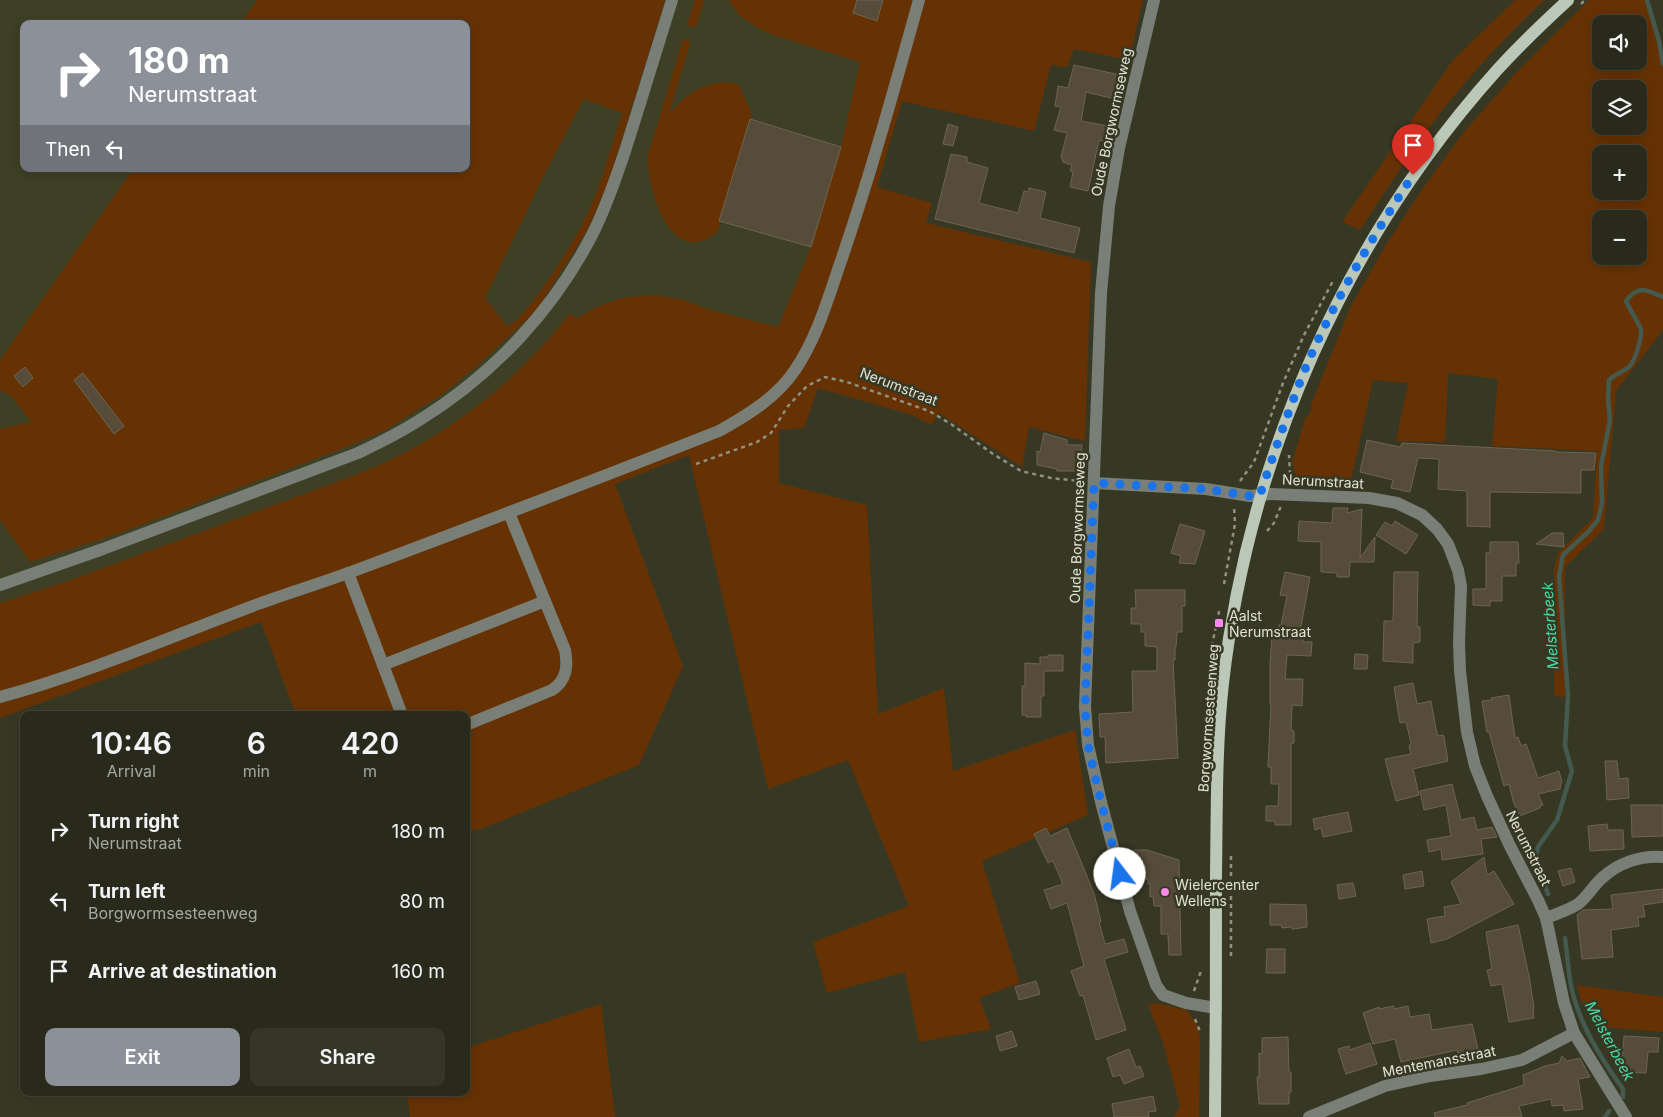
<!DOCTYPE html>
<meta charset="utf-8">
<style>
:root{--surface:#292a1b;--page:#353628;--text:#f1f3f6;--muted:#a5a7a3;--line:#45463a;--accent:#8c9099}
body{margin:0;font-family:Inter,sans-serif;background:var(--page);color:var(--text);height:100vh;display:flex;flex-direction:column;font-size:19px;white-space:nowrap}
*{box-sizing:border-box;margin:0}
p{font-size:16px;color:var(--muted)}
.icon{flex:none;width:28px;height:28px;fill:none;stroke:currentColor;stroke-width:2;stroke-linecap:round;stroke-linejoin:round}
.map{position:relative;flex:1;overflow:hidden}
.drawer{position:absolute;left:20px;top:711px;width:450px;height:385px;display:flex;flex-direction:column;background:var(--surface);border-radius:10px;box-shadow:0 2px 12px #0003,0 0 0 1px var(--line)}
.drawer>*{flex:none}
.guide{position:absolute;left:20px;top:20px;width:450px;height:152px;border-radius:10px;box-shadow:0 2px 12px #0003,0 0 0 1px var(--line);background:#8c9099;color:#fff;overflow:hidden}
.buttons{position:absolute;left:1592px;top:15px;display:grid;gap:10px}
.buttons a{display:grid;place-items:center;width:55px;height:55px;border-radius:10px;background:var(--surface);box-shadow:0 2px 12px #0003,0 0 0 1px var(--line);font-size:25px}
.pin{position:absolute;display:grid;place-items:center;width:42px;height:42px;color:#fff;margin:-51px -21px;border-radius:50% 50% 50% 0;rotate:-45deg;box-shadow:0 0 5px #0007}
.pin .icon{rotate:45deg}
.me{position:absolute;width:55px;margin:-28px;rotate:345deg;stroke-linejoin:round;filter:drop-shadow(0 0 4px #0008)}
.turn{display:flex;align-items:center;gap:18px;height:105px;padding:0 25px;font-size:22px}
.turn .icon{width:65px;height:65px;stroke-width:2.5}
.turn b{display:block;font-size:35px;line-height:42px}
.then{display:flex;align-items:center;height:48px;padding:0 25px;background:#0003;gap:10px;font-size:19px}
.eta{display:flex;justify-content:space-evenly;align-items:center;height:85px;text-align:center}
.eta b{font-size:30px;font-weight:600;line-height:35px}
.button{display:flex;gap:10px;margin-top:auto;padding:10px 25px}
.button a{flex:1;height:58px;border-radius:10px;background:var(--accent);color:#fff;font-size:20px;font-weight:600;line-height:58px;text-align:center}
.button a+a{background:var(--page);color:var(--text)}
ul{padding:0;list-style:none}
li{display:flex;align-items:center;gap:15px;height:70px;padding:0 25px}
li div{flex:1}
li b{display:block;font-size:19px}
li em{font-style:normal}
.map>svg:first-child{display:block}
.built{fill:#3e4025;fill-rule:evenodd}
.green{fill:#663204;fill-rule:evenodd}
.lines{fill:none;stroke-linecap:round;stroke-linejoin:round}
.stream{stroke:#445a4e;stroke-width:4.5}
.building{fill:#564c39;stroke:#6e6450}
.path{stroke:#909181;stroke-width:2.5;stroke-dasharray:4 4;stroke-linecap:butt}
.minor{stroke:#797f77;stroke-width:12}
.major{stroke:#bbc8b7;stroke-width:12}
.route{stroke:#1a73e8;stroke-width:9;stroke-dasharray:0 16.2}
.poi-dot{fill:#f888eb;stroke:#373824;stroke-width:2}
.labels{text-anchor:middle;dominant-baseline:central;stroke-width:5;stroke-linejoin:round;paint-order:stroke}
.street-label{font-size:14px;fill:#e2e3d7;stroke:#373824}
.poi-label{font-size:14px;fill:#e2e3d7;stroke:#373824;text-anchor:start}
.water-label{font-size:15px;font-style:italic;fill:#45dda9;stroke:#373824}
</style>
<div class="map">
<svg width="1663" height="1117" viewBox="0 0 1663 1117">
<rect width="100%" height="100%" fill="#373824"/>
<path class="built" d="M0 0H931L870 210 813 356 721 442 615 484 683 666 466 831V715H296L261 622 0 718ZM24 24H466V169H24Z"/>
<g class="green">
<path d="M257 0H665L607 187 585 234 536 311 478 365 444 393 384 431 346 447 120 533 30 562 0 520V429L31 422 11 396 0 390V360L133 169H466V24H240ZM584 99 622 113C613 139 606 167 596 193 582 229 561 262 539 293 530 304 520 320 507 326L485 298 545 173Z"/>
<polygon points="695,0 704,0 696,28 687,25"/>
<path d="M728 0H1143L1129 60 1074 49 1067 67 1051 65 1034 131 902 101 877 187 932 203 926 223 1091 262 1085 441 1029 427 1022 467 939 413 931 425 912 415 818 388 804 428 779 430V483L867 505 878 714 944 688 953 771 1075 730 1088 815 982 861 1020 983 979 998 991 1029 919 1042 905 972 827 993 813 942 909 906 848 760 768 789 689 455 615 484 683 666 639 765 481 829 466 831V715H296L261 622 0 718V603L68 581 339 481C353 476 367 470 382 464 453 432 522 376 569 314L577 318 599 306 621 298 651 295 681 299 708 309 778 327 811 247 841 147 860 62 773 35 756 27 739 15Z"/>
<path d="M1515 0H1544C1503 39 1465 80 1431 125 1406 159 1383 195 1360 230L1342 222 1452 61Z"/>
<path d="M1589 0H1647L1663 65V330L1616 391 1604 529 1565 567V697L1554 696V568L1558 553 1593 518 1597 451 1492 446 1498 379 1448 373 1445 442 1396 441 1408 383 1373 380 1349 490 1309 482 1296 476 1292 462 1306 416 1308 417 1312 407H1310L1351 306 1386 245 1423 188 1464 132 1515 74ZM1601 24H1639V61H1601ZM1601 89H1639V126H1601ZM1601 154H1639V191H1601ZM1601 219H1639V256H1601Z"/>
<path d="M683 39 691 41 669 114C673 110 676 106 680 102 695 88 718 78 738 84L750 109 752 119H750L719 221C721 228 718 232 712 236 669 264 648 189 648 159 648 149 654 136 657 126 666 97 674 68 683 39Z"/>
<polygon points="1577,985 1663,997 1663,1032 1593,1026 1582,1003"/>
<polygon points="1157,1003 1187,1010 1198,1027 1200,1042 1199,1117 1174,1117 1180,1106 1163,1043 1148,1005"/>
<polygon points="601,1004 615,1117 410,1117 407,1093 466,1092 466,1048"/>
</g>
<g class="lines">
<g class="stream">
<polyline points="1647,0 1659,41 1663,64"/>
<path d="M1548 894 1536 862V855L1538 847 1557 820 1572 771 1565 746 1568 696 1559 576 1563 555 1588 532 1598 520 1602 503 1601 466 1610 420 1608 399 1609 380C1615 374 1624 371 1629 367 1635 361 1642 338 1641 329 1639 324 1629 308 1626 301 1639 284 1646 290 1663 297"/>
<path d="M1565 938C1568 958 1568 979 1574 998 1583 1029 1604 1063 1623 1089V1097"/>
<polyline points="1605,1117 1609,1111"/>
</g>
</g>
<g class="building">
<polygon points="857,0 883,0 877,21 853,13"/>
<polygon points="1074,65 1125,76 1119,100 1086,92 1081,121 1113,127 1110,143 1099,140 1088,191 1070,187 1073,172 1070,171 1072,165 1063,162 1061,157 1067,133 1054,130 1061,107 1055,106 1058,86 1068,88"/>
<polygon points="750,119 841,147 811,247 719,221"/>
<polygon points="948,124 958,127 953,146 943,144"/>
<polygon points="951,154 967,157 967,162 988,168 979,203 1018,213 1024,191 1028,192 1029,188 1046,192 1040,218 1080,228 1074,253 935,219"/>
<polygon points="25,367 33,378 23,387 14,376"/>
<polygon points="83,373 124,426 114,434 74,380"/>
<polygon points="1044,433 1067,440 1067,445 1082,445 1081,471 1057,471 1057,469 1037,465 1037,451 1040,452"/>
<polygon points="1367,440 1400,447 1402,443 1555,451 1556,452 1596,453 1594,470 1581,470 1581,493 1490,492 1490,527 1467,526 1467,491 1438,489 1439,459 1418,458 1410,492 1391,488 1393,480 1360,472"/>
<polygon points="1333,508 1348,508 1347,513 1362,509 1360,558 1375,537 1374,562 1350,562 1349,577 1337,577 1337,573 1321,572 1321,542 1298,541 1299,521 1332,523"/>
<polygon points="1395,521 1418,535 1406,554 1376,535 1385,522 1392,526"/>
<polygon points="1180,524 1205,531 1195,564 1179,563 1181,556 1171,553"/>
<polygon points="1552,533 1563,533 1564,547 1536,544"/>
<polygon points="1490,542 1518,542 1519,563 1516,563 1516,576 1502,576 1502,601 1490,601 1490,606 1473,605 1473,589 1486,589 1486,553 1490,553"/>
<polygon points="1285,572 1310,577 1300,632 1303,632 1303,642 1312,642 1311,656 1287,655 1285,679 1303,679 1302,706 1292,705 1291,730 1294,731 1294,743 1291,743 1291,825 1275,825 1275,821 1266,821 1266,806 1278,806 1279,784 1271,784 1271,767 1268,767 1271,704 1270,704 1270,664 1272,636 1278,637 1279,625 1281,625 1287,596 1280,595"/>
<polygon points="1394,572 1418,572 1417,627 1420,627 1420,642 1413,643 1413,663 1383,661 1384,621 1393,621"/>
<polygon points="1135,590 1185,590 1185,606 1182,606 1182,632 1177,632 1176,647 1175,647 1175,660 1173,660 1178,758 1106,763 1105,737 1100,737 1099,714 1133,712 1132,671 1157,671 1157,647 1145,646 1145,632 1141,632 1141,624 1131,624 1131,608 1136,608"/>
<polygon points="1355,654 1368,655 1367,669 1354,669"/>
<polygon points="1048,655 1063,655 1063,671 1044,671 1044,696 1041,696 1041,717 1026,717 1026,715 1022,715 1022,686 1025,686 1025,663 1040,664 1040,657 1048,657"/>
<polygon points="1413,683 1417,704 1431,701 1436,729 1438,736 1443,735 1444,737 1448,761 1413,769 1419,795 1396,801 1385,759 1411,754 1409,746 1411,743 1406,722 1400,723 1394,687"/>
<polygon points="1509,695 1515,738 1518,737 1521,746 1526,744 1538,778 1559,771 1562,782 1561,783 1560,789 1538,794 1543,805 1540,806 1540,808 1520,816 1514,804 1509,784 1504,786 1489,732 1487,732 1482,701 1492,700 1491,698"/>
<polygon points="1605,761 1617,761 1619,779 1628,778 1629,798 1607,800"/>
<polygon points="1452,784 1461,820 1474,817 1477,830 1492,827 1497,837 1481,839 1483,854 1442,860 1441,849 1429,852 1427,840 1451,836 1446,805 1424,810 1420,791"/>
<polygon points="1631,805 1663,805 1663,836 1632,837"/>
<polygon points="1348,812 1352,831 1323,837 1321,828 1315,830 1313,819"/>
<polygon points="1607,824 1608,830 1623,830 1624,849 1590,851 1588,826"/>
<polygon points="1046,828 1050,836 1067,828 1094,893 1101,922 1099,922 1105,944 1124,939 1128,952 1104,959 1126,1030 1096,1040 1083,995 1080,996 1071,971 1084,966 1067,903 1051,909 1044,890 1063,884 1053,861 1048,863 1034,834"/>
<polygon points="1134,850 1147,850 1179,860 1181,955 1169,955 1168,934 1161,934 1161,906 1154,906 1153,896 1150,897 1150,884 1148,884 1148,879 1145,879 1145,867 1134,867"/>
<polygon points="1484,857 1487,875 1494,871 1514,904 1447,939 1431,943 1427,919 1445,916 1444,907 1461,904 1451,882"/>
<polygon points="1571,868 1575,882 1563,886 1558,871"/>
<polygon points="1422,871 1424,886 1405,889 1403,875"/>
<polygon points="1353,883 1356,896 1339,899 1337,885"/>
<polygon points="1663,889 1663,902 1643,905 1645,917 1638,917 1639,926 1611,930 1613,957 1582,959 1577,915 1583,910 1613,909 1611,895"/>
<polygon points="1270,904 1306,905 1307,927 1293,929 1290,927 1282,928 1281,925 1270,925"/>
<polygon points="1518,925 1529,976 1534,1008 1533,1009 1534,1018 1509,1022 1502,984 1491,986 1487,970 1492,969 1486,932"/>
<polygon points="1267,949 1285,949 1285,973 1266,973"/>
<polygon points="1036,981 1040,994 1019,1000 1015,987"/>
<polygon points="1394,1006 1394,1009 1408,1006 1410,1017 1429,1014 1432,1030 1472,1024 1478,1049 1458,1053 1457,1050 1401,1062 1395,1039 1373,1044 1363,1013 1379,1007 1379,1009"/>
<polygon points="1012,1031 1017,1046 1000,1051 996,1036"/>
<polygon points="1624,1036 1659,1038 1658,1052 1648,1052 1646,1073 1621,1072"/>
<polygon points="1288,1037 1289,1072 1291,1072 1291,1092 1289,1092 1289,1104 1259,1104 1257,1077 1259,1077 1259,1053 1262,1054 1262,1038"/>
<polygon points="1370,1043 1377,1064 1346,1074 1338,1049 1349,1046 1350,1050"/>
<polygon points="1129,1049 1136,1067 1140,1066 1144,1076 1124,1084 1120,1075 1113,1077 1107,1058"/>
<polygon points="1562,1056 1567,1061 1580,1058 1590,1077 1578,1079 1583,1109 1564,1111 1563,1105 1552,1106 1551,1099 1519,1106 1522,1117 1435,1117 1434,1113 1467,1105 1467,1103 1524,1085 1523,1075 1545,1066 1559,1063"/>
<polygon points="1153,1096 1156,1111 1148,1112 1149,1117 1114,1117 1112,1104"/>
</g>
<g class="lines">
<g class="path">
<polyline points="1581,4 1585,0"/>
<polyline points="696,464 757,442 771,433 788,406 807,386 825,377 847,382 929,411 951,424 993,454 1021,471 1051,478 1080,481"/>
<polyline points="1240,481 1254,462 1283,383 1304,335 1334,279"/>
<polyline points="1288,482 1290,475 1289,455"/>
<polyline points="1267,531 1274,523 1281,506"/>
<polyline points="1224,584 1235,524 1234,506"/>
<polyline points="1209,678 1212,645 1220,607"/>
<polyline points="1204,745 1205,716"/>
<polyline points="1231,956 1231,854"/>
<polyline points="1194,991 1201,971"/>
<polyline points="1195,1019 1201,1034"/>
</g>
<g class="minor">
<polyline points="1154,0 1119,148 1109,206 1101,293 1085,707 1088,745 1101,802 1130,911 1156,985 1163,995 1186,1003 1216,1008"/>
<polyline points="1094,483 1206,489 1250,496 1271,494 1369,498 1397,503 1422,515 1437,529 1448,544 1458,570 1461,586 1459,643 1460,671 1467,732 1475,766 1487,796 1510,846 1538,900 1546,918 1564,1003 1574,1033 1626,1117"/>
<polyline points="348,573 402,715"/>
<path d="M0 585 103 549 358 453C379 443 399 433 418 421 493 375 556 308 595 229 607 204 616 178 625 151 641 101 656 51 672 0"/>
<polyline points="383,665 545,601"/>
<path d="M0 697C88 673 172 636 258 604 294 591 331 580 367 566 485 522 602 477 719 431 748 415 777 397 795 370 818 336 829 295 842 258 871 173 895 86 919 0"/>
<path d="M466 725 552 690C567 680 568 666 565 650L509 513"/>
<path d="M1546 918C1556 914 1569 910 1578 904 1587 897 1593 886 1602 878 1618 863 1641 855 1663 857"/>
<polyline points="1309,1117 1385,1086 1430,1076 1481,1069 1522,1060 1574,1033"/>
</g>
<path class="major" d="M1215 1117C1216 1036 1216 954 1216 873 1217 809 1216 746 1223 683 1249 456 1345 239 1498 69 1520 45 1544 22 1568 0"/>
</g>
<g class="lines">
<path class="route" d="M1120 874 1101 802 1088 745 1085 707 1094 483 1206 489 1250 496 1260 495C1275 450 1290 406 1308 362 1337 296 1374 235 1413 175"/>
</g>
<g class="poi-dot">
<rect x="1214" y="618" width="10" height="10" rx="2.5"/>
<circle cx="1165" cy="892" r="5"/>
</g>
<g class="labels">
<g class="street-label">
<text transform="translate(1111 122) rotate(-78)">Oude Borgwormseweg</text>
<text transform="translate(899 386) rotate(21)">Nerumstraat</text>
<text transform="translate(1323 481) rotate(3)">Nerumstraat</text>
<text transform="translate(1077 528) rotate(-88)">Oude Borgwormseweg</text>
<text transform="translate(1208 718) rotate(-86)">Borgwormsesteenweg</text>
<text transform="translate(1529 848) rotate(63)">Nerumstraat</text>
<text transform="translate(1439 1061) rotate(-11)">Mentemansstraat</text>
</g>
<g class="poi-label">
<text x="1229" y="615">Aalst<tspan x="1229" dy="16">Nerumstraat</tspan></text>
<text x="1175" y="884">Wielercenter<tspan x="1175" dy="16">Wellens</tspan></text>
</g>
<g class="water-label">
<text transform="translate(1550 626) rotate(-94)">Melsterbeek</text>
<text transform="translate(1610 1041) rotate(62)">Melsterbeek</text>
</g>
</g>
</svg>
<div class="buttons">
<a><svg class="icon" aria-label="sound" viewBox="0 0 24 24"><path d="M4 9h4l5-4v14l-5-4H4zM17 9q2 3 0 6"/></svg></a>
<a><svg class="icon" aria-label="layers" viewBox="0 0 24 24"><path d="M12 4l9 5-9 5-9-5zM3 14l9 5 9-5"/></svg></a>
<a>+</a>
<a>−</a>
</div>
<div class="pin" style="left:1413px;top:175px;background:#d93025"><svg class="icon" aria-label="arrive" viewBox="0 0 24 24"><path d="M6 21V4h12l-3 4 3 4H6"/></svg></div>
<svg class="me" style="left:1120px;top:874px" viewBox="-20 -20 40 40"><circle r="19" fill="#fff"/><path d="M0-13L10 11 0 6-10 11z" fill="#1a73e8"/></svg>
<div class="guide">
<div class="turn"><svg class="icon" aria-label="right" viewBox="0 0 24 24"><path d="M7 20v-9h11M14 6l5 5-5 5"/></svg><div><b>180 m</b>Nerumstraat</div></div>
<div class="then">Then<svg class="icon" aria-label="left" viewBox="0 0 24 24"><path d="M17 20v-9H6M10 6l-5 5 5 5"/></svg></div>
</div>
<section class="drawer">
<div class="eta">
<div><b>10:46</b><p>Arrival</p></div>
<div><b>6</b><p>min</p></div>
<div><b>420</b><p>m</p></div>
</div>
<ul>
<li><svg class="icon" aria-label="right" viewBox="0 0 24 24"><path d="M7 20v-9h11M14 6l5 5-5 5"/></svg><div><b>Turn right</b><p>Nerumstraat</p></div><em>180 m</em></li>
<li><svg class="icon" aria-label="left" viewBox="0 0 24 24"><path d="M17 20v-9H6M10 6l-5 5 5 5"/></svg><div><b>Turn left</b><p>Borgwormsesteenweg</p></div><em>80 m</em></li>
<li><svg class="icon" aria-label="arrive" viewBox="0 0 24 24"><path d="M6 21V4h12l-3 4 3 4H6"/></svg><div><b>Arrive at destination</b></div><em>160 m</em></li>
</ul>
<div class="button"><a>Exit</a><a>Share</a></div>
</section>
</div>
